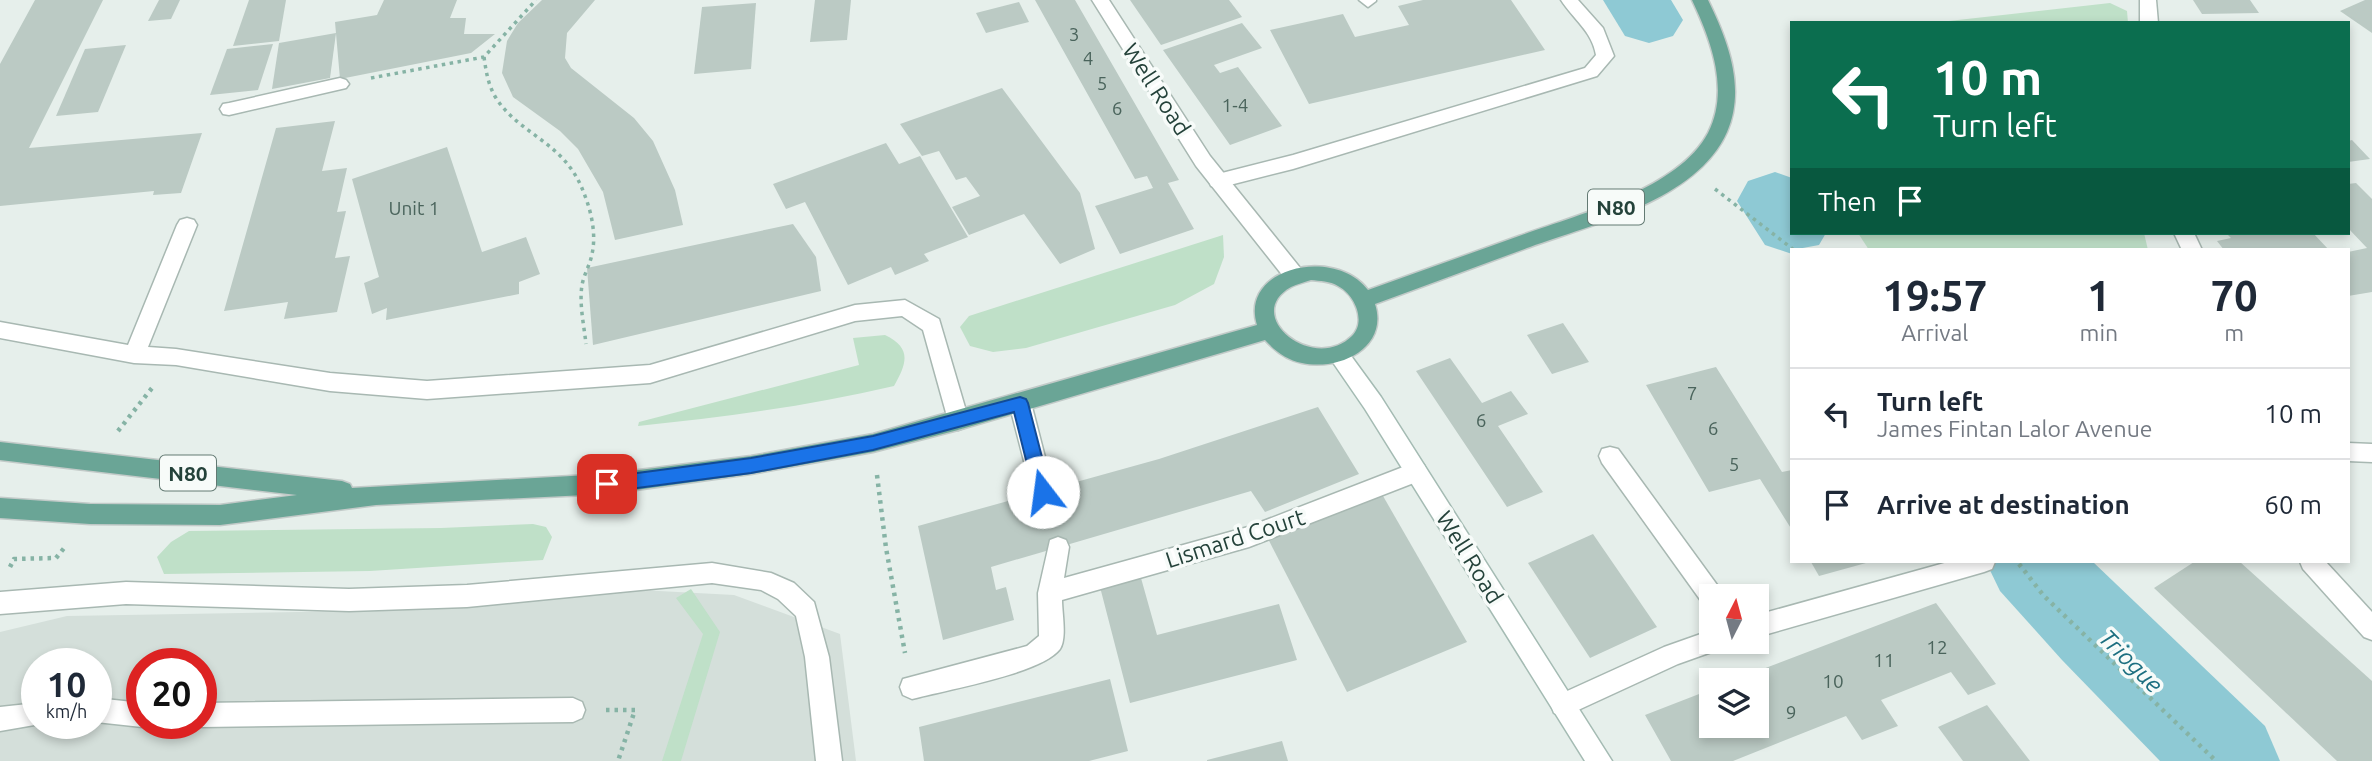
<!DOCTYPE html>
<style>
:root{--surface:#fff;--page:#f2f2f3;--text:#1f2937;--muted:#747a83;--line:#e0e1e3}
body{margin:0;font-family:Ubuntu,sans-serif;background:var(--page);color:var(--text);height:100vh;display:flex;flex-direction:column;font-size:26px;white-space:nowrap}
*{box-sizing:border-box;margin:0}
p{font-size:23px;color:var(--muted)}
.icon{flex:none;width:38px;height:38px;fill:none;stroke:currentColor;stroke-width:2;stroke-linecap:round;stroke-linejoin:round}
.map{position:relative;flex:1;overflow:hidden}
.panel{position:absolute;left:1790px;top:248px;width:560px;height:315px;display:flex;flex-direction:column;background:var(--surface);border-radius:0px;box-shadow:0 4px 10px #0003}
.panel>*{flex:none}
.banner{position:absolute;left:1790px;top:21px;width:560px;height:214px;border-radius:0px;box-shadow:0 4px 10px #0003;background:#0b6e4f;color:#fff;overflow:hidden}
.needle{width:46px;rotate:6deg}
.controls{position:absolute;left:1699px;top:584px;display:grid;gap:14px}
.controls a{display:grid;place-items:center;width:70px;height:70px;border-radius:0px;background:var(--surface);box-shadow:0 4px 10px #0003;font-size:35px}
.speed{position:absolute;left:21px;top:648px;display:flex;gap:14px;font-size:35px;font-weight:700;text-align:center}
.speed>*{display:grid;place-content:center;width:91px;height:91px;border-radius:50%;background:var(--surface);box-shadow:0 4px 10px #0003;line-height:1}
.speed small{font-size:18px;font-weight:400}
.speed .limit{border:10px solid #d22;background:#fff;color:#111}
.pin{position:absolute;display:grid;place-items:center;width:60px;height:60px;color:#fff;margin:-30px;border-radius:14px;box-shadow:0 4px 10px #0006}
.me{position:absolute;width:77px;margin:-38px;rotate:345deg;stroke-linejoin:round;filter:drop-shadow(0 0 5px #0008)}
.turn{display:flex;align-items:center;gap:24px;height:147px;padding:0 28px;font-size:32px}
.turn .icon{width:91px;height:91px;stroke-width:2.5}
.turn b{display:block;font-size:49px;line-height:60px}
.then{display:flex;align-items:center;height:66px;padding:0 28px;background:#0003;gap:14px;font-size:26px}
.eta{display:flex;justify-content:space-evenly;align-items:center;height:119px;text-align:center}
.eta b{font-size:42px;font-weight:600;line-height:49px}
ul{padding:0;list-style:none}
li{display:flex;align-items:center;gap:21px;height:91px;padding:0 28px;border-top:2px solid var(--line)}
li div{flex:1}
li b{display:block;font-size:26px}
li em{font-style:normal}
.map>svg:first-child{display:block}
.built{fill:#d4dfda;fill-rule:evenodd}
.green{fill:#bfe0c8}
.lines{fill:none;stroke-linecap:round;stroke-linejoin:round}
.river{fill:#8ec9d4;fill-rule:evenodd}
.building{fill:#bbcac4}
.lane-casing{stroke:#a8b8b2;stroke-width:3}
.street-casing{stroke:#a8b8b2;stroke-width:3}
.secondary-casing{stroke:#a4bbb3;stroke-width:3}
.primary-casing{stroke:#c2cac8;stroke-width:3}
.path-far1{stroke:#86b3a5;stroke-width:3.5;stroke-dasharray:3.5 4.5;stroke-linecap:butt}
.path{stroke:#86b3a5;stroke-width:4.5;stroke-dasharray:3.5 5;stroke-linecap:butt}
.lane{fill:#fff;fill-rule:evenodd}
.street{fill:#fff;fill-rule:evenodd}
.secondary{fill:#fff;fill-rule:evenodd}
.primary{fill:#6aa596;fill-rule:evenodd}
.route{fill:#1a73e8;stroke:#114b97;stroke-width:2}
.labels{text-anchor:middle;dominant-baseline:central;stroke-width:7;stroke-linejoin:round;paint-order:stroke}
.number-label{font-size:19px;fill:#4a645c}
.shield{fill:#f7fbf9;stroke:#637a73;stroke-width:2}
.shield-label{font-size:21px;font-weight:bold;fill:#24423a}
.street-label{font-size:23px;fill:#24423a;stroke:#f7fbf9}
.water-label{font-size:24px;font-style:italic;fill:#1c6f80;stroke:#f7fbf9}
</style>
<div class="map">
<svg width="2372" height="761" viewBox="0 0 2372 761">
<rect width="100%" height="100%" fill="#e6efeb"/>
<path class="built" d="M640 590 734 595 840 634 856 761H0V632L67 616 358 611ZM37 663H96V723H37ZM142 663H201V723H142Z"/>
<g class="green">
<polygon points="2110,3 2127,11 2128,23 1931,23"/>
<polygon points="1858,233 2144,233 2148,250 1869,250"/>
<polygon points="1223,235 1224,257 1214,284 1175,305 1026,348 993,352 970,346 960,327 969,316"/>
<path d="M885 335C912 348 907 363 894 386 810 406 724 417 638 426L639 422 859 365 853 338Z"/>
<polygon points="533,524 546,527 552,537 543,560 370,571 164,574 157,557 171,542 189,531 441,528"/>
<polygon points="691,589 720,632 681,761 662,761 703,634 676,598"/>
</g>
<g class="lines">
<g class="river">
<polygon points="1603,0 1671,0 1683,20 1673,36 1649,43 1625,36"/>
<polygon points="1775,172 1792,178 1792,233 1826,233 1819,245 1792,250 1792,254 1765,245 1737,201 1748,181"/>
<polygon points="1986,562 2093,562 2265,726 2280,761 2160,761 2062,660 2000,591"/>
</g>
</g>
<g class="building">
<polygon points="35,0 103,0 29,148 202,133 181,193 153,195 154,191 0,206 0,64"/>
<polygon points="159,0 180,0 171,19 148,21"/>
<polygon points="249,0 286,0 279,41 233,46"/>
<polygon points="384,0 457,0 450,18 466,18 464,34 495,34 471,53 340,79 335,22 377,15"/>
<polygon points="542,0 595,0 567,33 565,58 571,68 634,118 653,141 675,190 683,225 615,240 603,192 578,149 560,131 513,97 502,73 507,41 518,23"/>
<polygon points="815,0 851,0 847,40 810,42"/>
<polygon points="1035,0 1075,0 1179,180 1168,183 1194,229 1120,254 1095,206 1153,188 1147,176 1135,179"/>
<polygon points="1130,0 1229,0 1242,17 1161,45"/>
<polygon points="1423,0 1511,0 1545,50 1309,104 1270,30 1343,14 1355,37 1409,25 1398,6"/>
<polygon points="2193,0 2250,0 2259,13 2202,14"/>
<polygon points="2365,0 2372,0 2372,33 2340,11"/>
<polygon points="1019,2 1029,22 986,33 976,13"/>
<polygon points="756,3 751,69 694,74 702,7"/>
<polygon points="1242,23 1262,48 1214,65 1220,73 1238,67 1282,126 1230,145 1163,50"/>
<polygon points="336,33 330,78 272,89 279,43"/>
<polygon points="273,44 258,90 210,95 227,49"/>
<polygon points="126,45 98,112 56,116 85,49"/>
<polygon points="1002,88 1080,193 1095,249 1060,264 1024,214 969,235 952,207 980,196 966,177 956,180 939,151 922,156 900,124"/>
<polygon points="335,121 322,171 347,168 337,212 346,211 335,258 350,256 337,312 284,319 288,302 224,311 276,128"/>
<polygon points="2352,140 2370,159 2348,162 2348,141"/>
<polygon points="886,143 899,164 920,156 968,237 924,254 929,261 895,275 891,267 848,285 805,202 786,209 773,184"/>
<polygon points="447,147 482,252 526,237 540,274 519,282 519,294 386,320 387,308 372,314 364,283 379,277 352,179"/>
<polygon points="2356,183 2372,199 2372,292 2348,296 2348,252 2367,248 2348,228 2348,184"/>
<polygon points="793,224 816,257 821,291 593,345 587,268"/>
<polygon points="2226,233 2313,233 2329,250 2224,250 2217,241 2231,238"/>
<polygon points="1563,323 1589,362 1552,374 1527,335"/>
<polygon points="1450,358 1482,403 1511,391 1528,414 1498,426 1543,492 1507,507 1416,371"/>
<polygon points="1716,367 1782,472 1792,470 1792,530 1760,479 1709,492 1646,385"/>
<polygon points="1318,407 1359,474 1265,512 1251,491 991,567 996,590 1006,587 1014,620 943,640 918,526 1159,459"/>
<polygon points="1379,489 1467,642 1347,692 1265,533"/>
<polygon points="1593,534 1657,627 1590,658 1528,563"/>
<polygon points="1811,562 1866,562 1866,563 1819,576"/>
<polygon points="2194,562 2240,562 2372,681 2372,761 2337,761 2154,588"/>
<polygon points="1141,578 1157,635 1279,604 1297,660 1130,703 1100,587"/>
<polygon points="1936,603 1996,684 1968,695 1951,672 1881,700 1898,726 1862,740 1846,716 1733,761 1671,761 1645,715 1712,689 1712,726 1757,726 1757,681 1734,680"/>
<polygon points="1110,679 1128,751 1089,761 924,761 919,727"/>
<polygon points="1987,705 2030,761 1963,761 1938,727"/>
<polygon points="1282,741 1288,761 1207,761 1207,760"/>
</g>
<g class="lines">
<defs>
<g id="lane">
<polygon points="1359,0 1376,0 1376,1 1368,7"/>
<path d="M1561 0H1578L1603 28 1614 56 1597 76 1293 169 1218 188 1211 186 1209 181 1211 176 1218 174 1293 155 1585 68 1596 55C1592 31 1573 19 1561 0Z"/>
<polygon points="340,78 346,80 349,84 346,88 229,115 223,114 220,109 223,104 229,103"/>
<polygon points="187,218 194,220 197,225 148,347 176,349 330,373 427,381 650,365 855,305 905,300 939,319 969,421 966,427 958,430 950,427 923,330 902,316 855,321 650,383 427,399 330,391 176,365 134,363 0,338 0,322 128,345 177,225 180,220"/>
<polygon points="1020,394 1028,397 1031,403 1054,492 1051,499 1043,502 1035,499 1032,492 1009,403 1012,397"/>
<polygon points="712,563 771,573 794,583 814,602 829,657 842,761 816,761 805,657 796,616 778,599 761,590 712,583 467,607 349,611 126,604 0,614 0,592 126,582 349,589 467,585"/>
<polygon points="96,698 142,703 142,723 151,723 142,727 96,722"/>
<polygon points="573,698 582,702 585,710 582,718 573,722 201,727 192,723 201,723 201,703"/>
<polygon points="37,703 37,723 46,723 0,731 0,707"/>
</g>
<g id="street">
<polygon points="1092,0 1109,0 1210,156 1301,269 1304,275 1301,281 1294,283 1287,281 1196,166"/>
<polygon points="2140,0 2156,0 2158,23 2140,23"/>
<polygon points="2174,233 2194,233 2202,250 2182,250"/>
<polygon points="2348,443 2372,444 2372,462 2348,461"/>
<polygon points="1610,447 1618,449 1720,589 1724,597 1712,597 1712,608 1704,605 1602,463 1599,456 1602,449"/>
<path d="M1416 462 1424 465 1427 472 1424 479 1249 547 1062 600C1062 613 1067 638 1060 649 1041 674 945 690 912 699L903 695 900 687 903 679 1027 646 1039 636 1038 593 1050 540 1058 537 1066 540 1069 547 1064 578 1248 527Z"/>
<polygon points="1948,562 1995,562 1992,569 1984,572 1757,637 1757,615"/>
<polygon points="2300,562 2326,562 2372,612 2372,640 2364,637 2303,569"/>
<polygon points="1712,630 1712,642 1723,642 1720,649 1678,664 1563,717 1554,713 1551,705 1554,697 1664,647"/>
</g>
<polygon id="secondary" points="1339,347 1346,349 1381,397 1612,761 1585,761 1365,409 1332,361 1329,355 1332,349"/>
<path id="primary" d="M1692 0H1708C1728 41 1746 88 1727 132 1697 200 1593 224 1530 247 1478 266 1427 285 1375 304 1389 348 1339 371 1302 363 1287 360 1275 351 1265 340L958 430 873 452 751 474 607 494 376 505 220 525 90 524 0 518V498L90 504 220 505 297 495 0 460V442L342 481 350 484 352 488 607 474 751 456 873 434 1257 325C1239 267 1335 246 1368 290 1418 272 1469 254 1519 236 1576 215 1678 190 1708 133 1730 90 1711 40 1692 0ZM1311 280C1320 281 1330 281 1338 286 1354 294 1367 321 1352 336 1313 374 1241 315 1291 287 1297 284 1305 282 1311 280Z"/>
</defs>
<use href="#lane" class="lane-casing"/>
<use href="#street" class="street-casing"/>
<use href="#secondary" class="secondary-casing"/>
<use href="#primary" class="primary-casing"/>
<g class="path-far1">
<path d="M484 57C486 71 488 85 496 98 519 134 561 141 581 186 590 206 597 232 592 254 590 265 584 274 582 285 579 304 584 325 586 344"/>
<polyline points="371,78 484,57 536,0"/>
<polyline points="1715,189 1794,250"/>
</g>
<g class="path">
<polyline points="118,431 152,388"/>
<polyline points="877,475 886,548 905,653"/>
<polyline points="2019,564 2044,596 2216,761"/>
<polyline points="10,567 14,559 56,558 65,547"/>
<polyline points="606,710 635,710 618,761"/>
</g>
<use href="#lane" class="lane"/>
<use href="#street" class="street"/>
<use href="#secondary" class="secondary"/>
<use href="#primary" class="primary"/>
</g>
<polygon class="route" points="1020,397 1026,399 1028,403 1051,492 1049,497 1043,499 1037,497 1034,492 1014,412 873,450 751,473 607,492 601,490 599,484 601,479 607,477 751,458 873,436"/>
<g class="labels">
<g class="number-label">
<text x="1074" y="34">3</text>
<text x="1088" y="58">4</text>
<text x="1102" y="83">5</text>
<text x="1235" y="105">1-4</text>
<text x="1117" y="108">6</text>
<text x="414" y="208">Unit 1</text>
<text x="1692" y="393">7</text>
<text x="1481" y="420">6</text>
<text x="1713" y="428">6</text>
<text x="1734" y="464">5</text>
<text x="1937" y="647">12</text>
<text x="1884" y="660">11</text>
<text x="1833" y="681">10</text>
<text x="1791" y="712">9</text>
</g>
<g class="shield">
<rect x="1588" y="189.5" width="56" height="35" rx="5"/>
<rect x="160" y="455.5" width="56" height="35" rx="5"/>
</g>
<g class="shield-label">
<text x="1616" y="207">N80</text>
<text x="188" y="473">N80</text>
</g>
<g class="street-label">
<text transform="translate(1157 89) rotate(57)">Well Road</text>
<text transform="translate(1235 538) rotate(-18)">Lismard Court</text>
<text transform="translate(1470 557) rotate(58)">Well Road</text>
</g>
<g class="water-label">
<text transform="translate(2131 661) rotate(45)">Triogue</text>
</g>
</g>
</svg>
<div class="controls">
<a><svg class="needle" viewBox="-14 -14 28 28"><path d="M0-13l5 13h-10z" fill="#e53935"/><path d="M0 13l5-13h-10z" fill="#747a83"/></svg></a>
<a><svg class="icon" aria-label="layers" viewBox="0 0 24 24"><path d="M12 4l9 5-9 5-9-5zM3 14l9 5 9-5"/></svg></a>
</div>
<div class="speed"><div>10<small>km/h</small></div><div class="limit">20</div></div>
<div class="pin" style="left:607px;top:484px;background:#d93025"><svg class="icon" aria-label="arrive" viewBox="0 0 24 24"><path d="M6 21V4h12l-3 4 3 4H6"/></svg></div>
<svg class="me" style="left:1043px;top:492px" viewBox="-20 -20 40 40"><circle r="19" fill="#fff"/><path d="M0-13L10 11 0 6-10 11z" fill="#1a73e8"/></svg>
<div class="banner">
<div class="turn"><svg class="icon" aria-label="left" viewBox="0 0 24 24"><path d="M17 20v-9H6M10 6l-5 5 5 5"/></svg><div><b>10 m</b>Turn left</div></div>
<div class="then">Then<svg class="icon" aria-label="arrive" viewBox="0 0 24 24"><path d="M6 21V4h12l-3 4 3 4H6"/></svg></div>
</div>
<section class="panel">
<div class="eta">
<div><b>19:57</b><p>Arrival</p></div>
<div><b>1</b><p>min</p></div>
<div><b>70</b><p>m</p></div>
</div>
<ul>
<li><svg class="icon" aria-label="left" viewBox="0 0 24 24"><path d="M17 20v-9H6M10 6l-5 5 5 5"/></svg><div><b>Turn left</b><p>James Fintan Lalor Avenue</p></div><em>10 m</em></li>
<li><svg class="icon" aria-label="arrive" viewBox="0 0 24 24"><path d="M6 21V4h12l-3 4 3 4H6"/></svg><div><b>Arrive at destination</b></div><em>60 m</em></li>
</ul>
</section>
</div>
